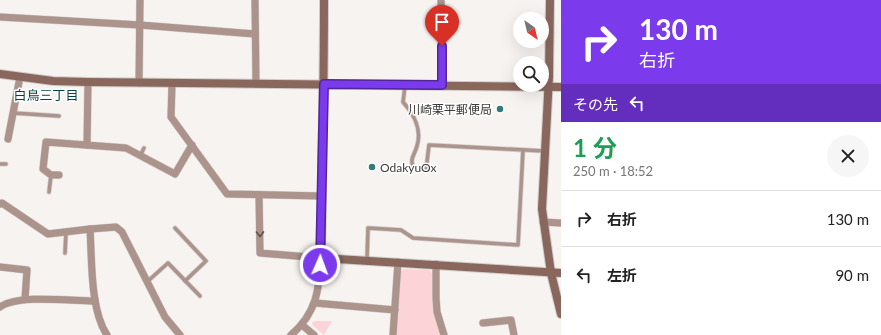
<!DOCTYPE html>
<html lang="ja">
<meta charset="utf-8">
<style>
:root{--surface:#fff;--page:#f6f6f6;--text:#222;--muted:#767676;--line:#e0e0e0}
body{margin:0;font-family:Lato,"Noto Sans JP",sans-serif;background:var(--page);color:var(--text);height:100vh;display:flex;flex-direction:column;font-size:15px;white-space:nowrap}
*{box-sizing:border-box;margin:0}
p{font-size:13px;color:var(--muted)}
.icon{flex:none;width:22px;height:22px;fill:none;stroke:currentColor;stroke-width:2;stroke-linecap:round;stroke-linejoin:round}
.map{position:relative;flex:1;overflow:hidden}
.side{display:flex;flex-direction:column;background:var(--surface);width:320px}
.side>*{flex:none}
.banner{background:#7c3aed;color:#fff;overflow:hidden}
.needle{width:26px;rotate:146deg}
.fabs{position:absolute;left:513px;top:12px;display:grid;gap:8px}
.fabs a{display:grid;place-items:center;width:36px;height:36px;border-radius:50%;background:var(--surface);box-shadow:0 4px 16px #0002;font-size:20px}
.pin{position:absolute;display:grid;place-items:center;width:34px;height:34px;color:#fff;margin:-41px -17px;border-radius:50% 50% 50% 0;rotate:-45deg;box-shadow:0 0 4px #0007}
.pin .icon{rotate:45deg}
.me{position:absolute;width:44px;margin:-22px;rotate:2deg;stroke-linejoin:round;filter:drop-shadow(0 0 3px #0008)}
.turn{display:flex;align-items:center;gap:14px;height:84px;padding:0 12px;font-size:18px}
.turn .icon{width:52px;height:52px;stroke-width:2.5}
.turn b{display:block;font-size:28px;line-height:34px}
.then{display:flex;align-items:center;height:38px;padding:0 12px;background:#0003;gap:8px;font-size:15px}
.round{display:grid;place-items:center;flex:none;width:42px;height:42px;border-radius:21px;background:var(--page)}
.head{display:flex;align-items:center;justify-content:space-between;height:68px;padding:0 12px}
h1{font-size:24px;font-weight:700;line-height:30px;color:#1e9e55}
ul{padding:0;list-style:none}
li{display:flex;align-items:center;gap:12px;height:56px;padding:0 12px;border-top:1px solid var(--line)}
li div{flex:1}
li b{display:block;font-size:15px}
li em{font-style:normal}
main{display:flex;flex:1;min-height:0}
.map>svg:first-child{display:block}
.green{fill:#fcd4d7}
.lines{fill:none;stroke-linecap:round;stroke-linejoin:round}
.lane-casing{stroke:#d2cecb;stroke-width:5}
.street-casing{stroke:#d2cecb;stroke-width:8}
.secondary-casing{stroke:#d2cecb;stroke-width:10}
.lane{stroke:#ac948d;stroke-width:3.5}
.street{stroke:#ac948d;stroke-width:7}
.secondary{stroke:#89675d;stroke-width:8}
.oneway{stroke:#58514e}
.route-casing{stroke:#51269a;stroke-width:10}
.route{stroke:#7c3aed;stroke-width:7}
.poi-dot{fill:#337b78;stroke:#fff;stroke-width:1.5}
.labels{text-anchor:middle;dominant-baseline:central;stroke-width:3;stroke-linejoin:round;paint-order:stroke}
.poi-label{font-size:12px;fill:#3c3b39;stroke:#fff;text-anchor:end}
.neighbourhood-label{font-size:13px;fill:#00423f;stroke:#fff}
</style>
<main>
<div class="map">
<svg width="561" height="335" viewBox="0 0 561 335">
<rect width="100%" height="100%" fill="#f7f3f0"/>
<g class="green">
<polygon points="404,269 429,270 432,273 434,315 441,335 397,335 401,271"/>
<polygon points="314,321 332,321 324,335 313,326 312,323"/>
</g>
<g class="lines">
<defs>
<g id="lane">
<path d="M405 86 403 102C414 114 422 130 417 146 414 156 410 158 413 167L426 170 429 145 544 151"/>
<polyline points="13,113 59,116"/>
<polyline points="140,156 144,148"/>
<polyline points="0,164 6,164"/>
<polyline points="49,192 51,175"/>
<polyline points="175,228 206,261 185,281"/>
<polyline points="65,253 66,232"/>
<polyline points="367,260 368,228 401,230 413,238 518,245 523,150"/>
<polyline points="148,281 168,263 200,296"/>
</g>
<g id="street">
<polyline points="255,0 256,84"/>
<polyline points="441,0 442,85"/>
<polyline points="0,17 140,25 255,34"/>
<polyline points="139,83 140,0"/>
<polyline points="172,84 171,117 227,194 321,196"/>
<polyline points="8,139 20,77"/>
<polyline points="87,145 88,82"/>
<polyline points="59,175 51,175 43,169 46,142 126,148 175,174 192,145"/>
<path d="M259 195 260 253 321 258C319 289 317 313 291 335"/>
<path d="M0 204 2 203 48 234 90 229C92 259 90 310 107 335"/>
<polyline points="543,222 561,223"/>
<polyline points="90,229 116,227 122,232 165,317 180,335"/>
<polyline points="436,264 436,298 437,312 444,335"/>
<polyline points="0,267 27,270 25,299"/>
<polyline points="315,303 395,310"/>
<path d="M0 307C19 294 71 301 95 301"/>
<polyline points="483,323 511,320 514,335"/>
<polyline points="302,325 314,335"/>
<polyline points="393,335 398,262"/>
</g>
<g id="secondary">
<path d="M324 0C324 86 322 172 321 258L561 273"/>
<polyline points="550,0 549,77 542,209 551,273 561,314"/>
<polyline points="0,74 53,81 88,82 561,87"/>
</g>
</defs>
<use href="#lane" class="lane-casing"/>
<use href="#street" class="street-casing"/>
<use href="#secondary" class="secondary-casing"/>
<use href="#lane" class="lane"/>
<use href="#street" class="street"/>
<use href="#secondary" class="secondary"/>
</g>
<defs><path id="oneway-chevron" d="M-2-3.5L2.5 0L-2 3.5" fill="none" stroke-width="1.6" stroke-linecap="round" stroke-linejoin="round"/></defs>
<use class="oneway" href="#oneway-chevron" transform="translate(260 234) rotate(89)"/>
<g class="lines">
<defs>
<polyline id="route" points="320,265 324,84 442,85 442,46"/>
</defs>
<use href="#route" class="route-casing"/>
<use href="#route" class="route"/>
</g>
<g class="poi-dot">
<circle cx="500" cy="109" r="4"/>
<circle cx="372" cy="167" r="4"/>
</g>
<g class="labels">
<g class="poi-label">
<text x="492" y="109">川崎栗平郵便局</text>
<text x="380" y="167" text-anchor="start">OdakyuOx</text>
</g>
<g class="neighbourhood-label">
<text x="46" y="95">白鳥三丁目</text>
</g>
</g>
</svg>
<div class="fabs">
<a><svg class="needle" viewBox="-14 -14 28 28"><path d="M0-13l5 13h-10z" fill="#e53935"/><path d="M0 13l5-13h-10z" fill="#767676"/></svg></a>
<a><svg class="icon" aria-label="search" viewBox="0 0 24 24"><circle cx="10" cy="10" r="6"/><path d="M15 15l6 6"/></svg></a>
</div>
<div class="pin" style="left:442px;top:46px;background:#d93025"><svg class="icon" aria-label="arrive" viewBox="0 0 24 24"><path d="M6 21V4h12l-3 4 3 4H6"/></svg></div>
<svg class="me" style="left:320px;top:265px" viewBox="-20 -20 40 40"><circle r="17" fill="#7c3aed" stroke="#fff" stroke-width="3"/><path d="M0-11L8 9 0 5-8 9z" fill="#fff"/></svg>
</div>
<section class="side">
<div class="banner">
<div class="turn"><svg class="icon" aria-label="right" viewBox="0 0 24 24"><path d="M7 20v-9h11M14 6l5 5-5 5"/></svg><div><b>130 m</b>右折</div></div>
<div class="then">その先<svg class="icon" aria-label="left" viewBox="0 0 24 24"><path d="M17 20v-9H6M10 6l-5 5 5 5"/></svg></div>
</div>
<div class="head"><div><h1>1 分</h1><p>250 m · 18:52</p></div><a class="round"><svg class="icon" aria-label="close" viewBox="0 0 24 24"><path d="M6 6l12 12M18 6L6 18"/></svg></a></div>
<ul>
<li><svg class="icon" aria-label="right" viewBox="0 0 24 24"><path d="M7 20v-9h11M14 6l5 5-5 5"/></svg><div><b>右折</b></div><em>130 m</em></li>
<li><svg class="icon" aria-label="left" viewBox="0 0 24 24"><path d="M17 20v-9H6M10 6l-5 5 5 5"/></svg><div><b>左折</b></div><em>90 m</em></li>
</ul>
</section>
</main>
